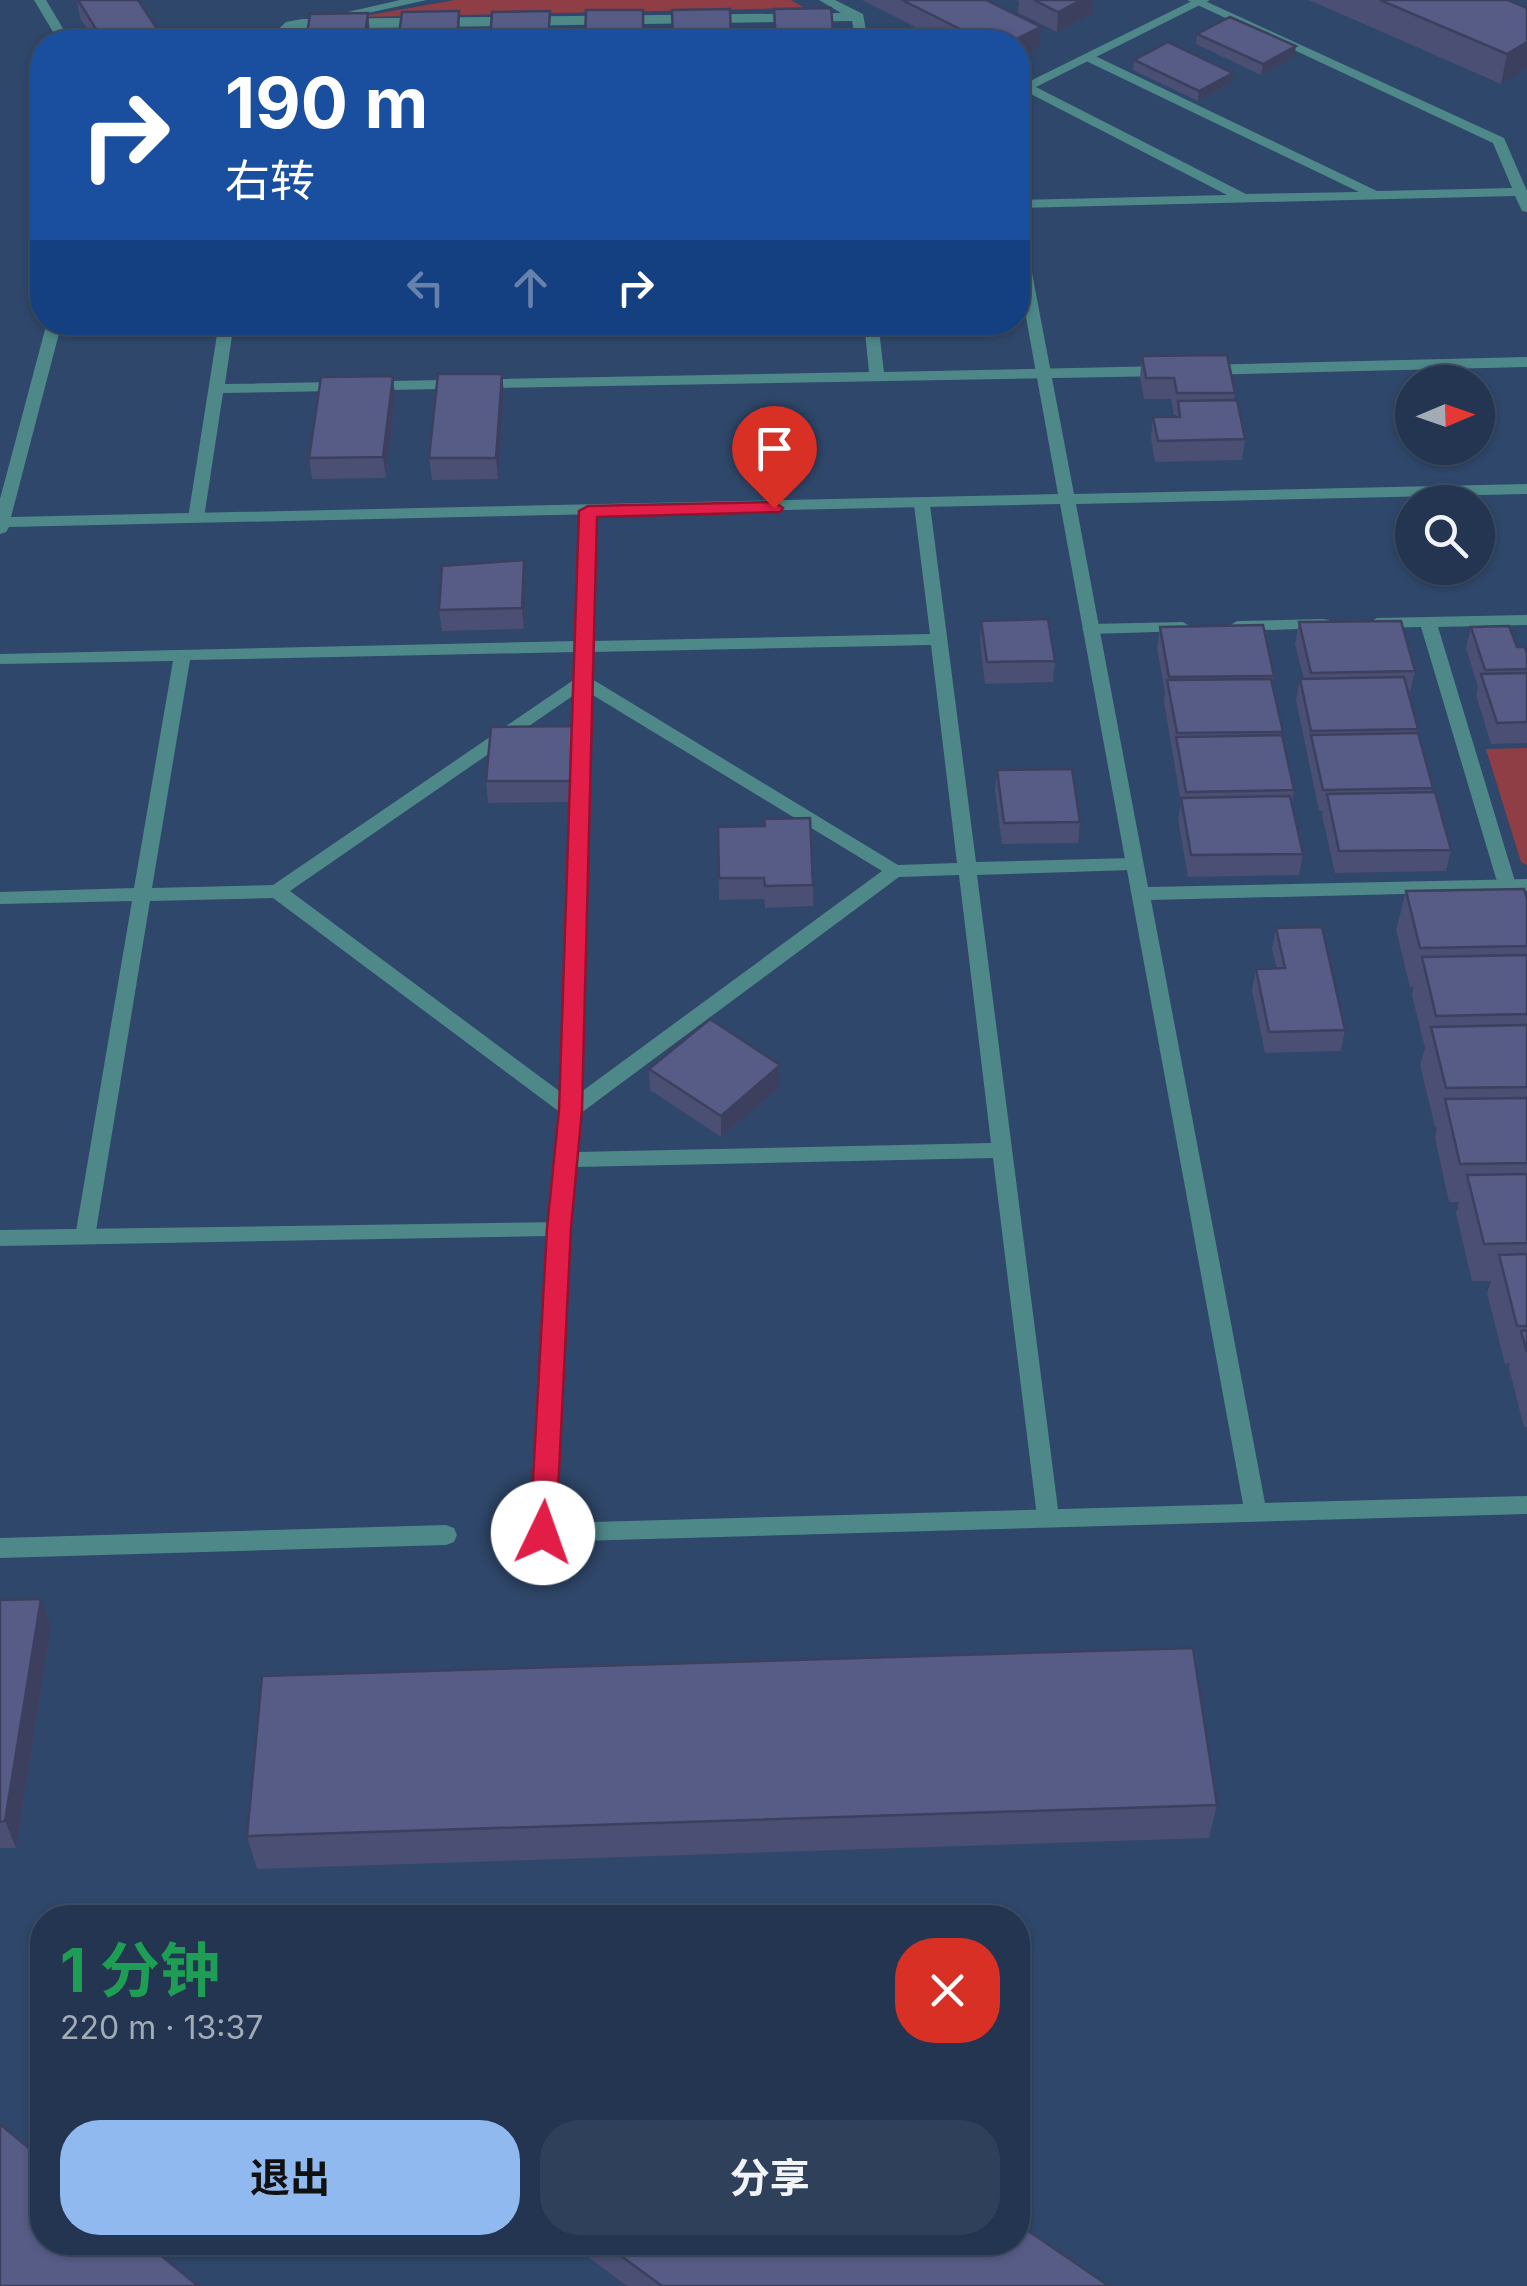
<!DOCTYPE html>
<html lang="zh">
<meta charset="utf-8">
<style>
:root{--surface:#233550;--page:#2f405a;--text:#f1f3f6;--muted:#a3abb7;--line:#405067;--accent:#90b9f0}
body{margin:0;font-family:Inter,"Noto Sans SC",sans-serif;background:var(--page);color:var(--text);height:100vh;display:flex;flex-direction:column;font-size:38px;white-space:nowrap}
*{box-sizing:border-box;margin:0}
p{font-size:32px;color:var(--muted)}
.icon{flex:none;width:55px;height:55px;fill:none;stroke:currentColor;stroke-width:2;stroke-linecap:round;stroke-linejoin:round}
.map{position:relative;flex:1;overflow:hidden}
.side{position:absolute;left:30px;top:1905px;width:1000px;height:350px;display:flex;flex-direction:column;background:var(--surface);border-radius:40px;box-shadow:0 2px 8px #0004,0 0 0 2px var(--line)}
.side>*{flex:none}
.hud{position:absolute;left:30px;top:30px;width:1000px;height:305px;border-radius:40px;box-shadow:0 2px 8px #0004,0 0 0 2px var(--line);background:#1a4fa0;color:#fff;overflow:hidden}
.needle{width:65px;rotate:88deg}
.fabs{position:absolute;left:1395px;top:365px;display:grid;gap:20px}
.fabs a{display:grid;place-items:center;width:100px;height:100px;border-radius:50%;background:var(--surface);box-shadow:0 2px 8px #0004,0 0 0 2px var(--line);font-size:50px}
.pin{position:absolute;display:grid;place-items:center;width:85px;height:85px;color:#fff;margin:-102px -42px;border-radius:50% 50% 50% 0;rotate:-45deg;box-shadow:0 0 10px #0007}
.pin .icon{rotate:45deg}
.me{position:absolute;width:110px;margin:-55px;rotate:3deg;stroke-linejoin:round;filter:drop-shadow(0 0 8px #0008)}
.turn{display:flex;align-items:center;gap:35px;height:210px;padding:0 30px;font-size:45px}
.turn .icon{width:130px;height:130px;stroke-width:2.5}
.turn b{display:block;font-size:70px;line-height:85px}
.lanes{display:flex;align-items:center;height:95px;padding:0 30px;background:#0003;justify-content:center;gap:50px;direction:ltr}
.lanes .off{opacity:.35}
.round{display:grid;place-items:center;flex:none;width:105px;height:105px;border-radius:40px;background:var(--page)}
.summary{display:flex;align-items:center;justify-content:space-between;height:170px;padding:0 30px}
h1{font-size:60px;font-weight:700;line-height:75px;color:#1e9e55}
.button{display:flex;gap:20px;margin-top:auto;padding:20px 30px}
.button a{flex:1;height:115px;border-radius:40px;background:var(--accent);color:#111;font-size:40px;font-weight:700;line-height:115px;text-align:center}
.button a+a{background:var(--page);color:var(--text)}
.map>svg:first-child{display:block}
.green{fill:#8f3e45}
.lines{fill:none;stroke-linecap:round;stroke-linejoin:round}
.lane{fill:#4e8889;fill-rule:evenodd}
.street{fill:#4e8889;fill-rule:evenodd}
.wall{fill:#4a4f73}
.shaded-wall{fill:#3c405e}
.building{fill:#565c86;stroke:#3c405e;stroke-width:2.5}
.route{fill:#e11d48;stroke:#92132f;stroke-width:2.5}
</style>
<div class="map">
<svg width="1527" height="2286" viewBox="0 0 1527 2286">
<rect width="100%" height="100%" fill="#2f476a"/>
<g class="green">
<polygon points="455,0 791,0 805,8 359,17"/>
<polygon points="1527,748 1527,865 1521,862 1486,749"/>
</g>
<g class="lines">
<g class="lane">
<polygon points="400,0 427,0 345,18 339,14"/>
<polygon points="819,0 835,0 863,14 868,42 856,42 852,21 294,29 279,42 265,42 286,22 302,19 841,13"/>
<polygon points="1187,0 1203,0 1504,138 1527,191 1527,212 1522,211 1515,196 1018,208 1018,200 1227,195 1023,90 1023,84 1028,83 1246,194 1359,192 1084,60 1082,57 1089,53 1377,191 1512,188 1493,143"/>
<polygon points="219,322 234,322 225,384 869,372 864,322 878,322 884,372 1165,366 1173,371 1165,376 223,393 204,518 196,523 188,518"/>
<polygon points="1527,357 1527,367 1204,375 1196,370 1204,365"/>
<path d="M922 500 930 505 976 862 1132 858 1141 864 1132 870 977 875 1059 1517 1056 1524 1048 1526 1040 1524 1037 1517 993 1158 575 1167 569 1228 566 1234H552L549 1228 561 1113 273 898 150 901 95 1237 92 1243H78L75 1237 132 901 0 904V892L134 888 173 661 0 664V654L576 641 580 511 588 506 596 511 593 641 930 634 914 505ZM931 645 957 863 898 865 592 679V652ZM576 652 575 679 273 885 152 888 190 660ZM591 694 882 871 581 1092ZM574 695 562 1093 290 891ZM959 875 991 1143 577 1152 581 1113 899 877Z"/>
<polygon points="1527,615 1527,625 1438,627 1527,921 1527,959 1518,952 1421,627 1377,628 1369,623 1377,618"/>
<polygon points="1323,619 1329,620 1329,628 1237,631 1229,626 1237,621"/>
<polygon points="1183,622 1191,627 1189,631 1090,634 1082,629 1090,624"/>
</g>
<g class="street">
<polygon points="34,0 46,0 71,42 59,42"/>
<polygon points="1194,0 1210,0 1018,96 1018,87"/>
<polygon points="1018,232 1025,236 1074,494 1527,484 1527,494 1076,504 1148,887 1527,879 1527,891 1151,900 1265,1503 1527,1496 1527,1514 543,1542 535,1540 532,1533 548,1236 0,1246 0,1230 566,1222 569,1228 555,1523 1243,1504 1060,504 9,527 6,532 0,534 0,499 47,322 62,322 11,517 1058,494 1018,273"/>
<polygon points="446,1525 454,1528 457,1535 454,1542 446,1545 0,1558 0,1538"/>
</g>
</g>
<g class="wall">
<polygon points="77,0 138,0 162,42 96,42 80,18"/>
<polygon points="862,0 986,0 1039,47 1018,42 945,42"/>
<polygon points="1016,0 1093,0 1092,14 1057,32 1018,13 1019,1"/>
<polygon points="1309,0 1508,0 1527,8 1501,84"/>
<polygon points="1197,34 1296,46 1294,57 1261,75 1196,44"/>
<polygon points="1134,60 1232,83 1198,101 1133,70"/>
<polygon points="1142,356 1235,393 1234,400 1245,439 1242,460 1155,462 1151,438 1153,417 1176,417 1176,415 1174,415 1171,399 1144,399 1140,377"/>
<polygon points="502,374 504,395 498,479 432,480 429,458"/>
<polygon points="393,376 395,397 386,478 312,479 309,458"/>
<polygon points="524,560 526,581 524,629 442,631 439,610"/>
<polygon points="981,621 1055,661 1053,682 985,684 980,642"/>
<polygon points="1299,622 1415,671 1410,692 1408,692 1433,788 1431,792 1451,850 1446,871 1335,873 1322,815 1323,811 1319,811 1296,700 1300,679 1304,679 1295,644"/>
<polygon points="1160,627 1274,676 1272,684 1294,790 1292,803 1303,854 1299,875 1188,877 1178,819 1181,803 1164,702 1165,692 1157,648"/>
<polygon points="1471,627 1517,647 1527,669 1527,743 1491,744 1476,695 1478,687 1466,648"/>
<polygon points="576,726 577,748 574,802 488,803 486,781"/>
<polygon points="997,770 1080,822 1078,843 1002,844 995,791"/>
<polygon points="718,827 813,885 813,906 765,908 764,899 719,900"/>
<polygon points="1406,891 1527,898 1527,1427 1524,1427 1509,1368 1510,1363 1505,1364 1487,1293 1491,1281 1472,1281 1456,1213 1459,1202 1449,1202 1435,1138 1437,1127 1435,1127 1420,1065 1425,1048 1412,995 1414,987 1410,987 1396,930"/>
<polygon points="1276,928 1345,1030 1341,1051 1265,1053 1252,990 1256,969 1277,969 1272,949"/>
<polygon points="649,1069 780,1087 721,1137 650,1090"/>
<polygon points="0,1600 51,1627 16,1848 0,1848"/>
<polygon points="1217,1805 1209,1838 257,1869 247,1836"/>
<polygon points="568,2242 1018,2242 1109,2286 627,2286"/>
</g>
<g class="shaded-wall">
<polygon points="1082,0 1093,0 1092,14 1057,32 1058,12"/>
<polygon points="459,11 460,42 457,42"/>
<polygon points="368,13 370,33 369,42 364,42"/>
<polygon points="1041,27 1039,47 1018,58 1018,42 1010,42"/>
<polygon points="161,35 162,42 124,42"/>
<polygon points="1527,42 1527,68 1501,84 1507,54"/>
<polygon points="1296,46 1294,57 1261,75 1263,64"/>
<polygon points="1233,73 1232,83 1198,101 1199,91"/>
<polygon points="502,374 504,395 498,479 496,458"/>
<polygon points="393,376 395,397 386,478 383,457"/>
<polygon points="524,560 526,581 524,629 522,608"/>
<polygon points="576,726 577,748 574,802 573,781"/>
<polygon points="780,1065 780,1087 721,1137 721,1116"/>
<polygon points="41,1599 51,1627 16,1848 5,1821"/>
</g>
<g class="building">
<polygon points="78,0 138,0 161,35 124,42 104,42"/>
<polygon points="902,0 986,0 1041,27 1010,42 986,42"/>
<polygon points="1034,0 1082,0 1058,12"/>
<polygon points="1380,0 1508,0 1527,8 1527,42 1507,54"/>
<polygon points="831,8 834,42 776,42 774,9"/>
<polygon points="730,9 731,42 673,42 672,10"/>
<polygon points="586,10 643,10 643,42 585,42"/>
<polygon points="459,11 457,42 398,42 402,12"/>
<polygon points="550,11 548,42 490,42 492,12"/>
<polygon points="368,13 364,42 306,42 310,14"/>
<polygon points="1230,17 1296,46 1263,64 1197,34"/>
<polygon points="1168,42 1233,73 1199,91 1134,60"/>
<polygon points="1227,355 1235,393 1177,393 1174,378 1146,378 1142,356"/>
<polygon points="438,374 502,374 496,458 429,458"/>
<polygon points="393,376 383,457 309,458 321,377"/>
<polygon points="1237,400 1245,439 1158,441 1153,417 1180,417 1178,401"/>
<polygon points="524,560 522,608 439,610 442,566"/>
<polygon points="1048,619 1055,661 987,662 981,621"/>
<polygon points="1401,621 1415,671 1311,673 1299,622"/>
<polygon points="1263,625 1274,676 1169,677 1160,627"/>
<polygon points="1509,626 1517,647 1525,647 1527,654 1527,669 1485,670 1471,627"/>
<polygon points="1527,673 1527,722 1497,723 1481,674"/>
<polygon points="1404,677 1418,729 1311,731 1300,679"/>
<polygon points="1271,679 1283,732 1177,733 1167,680"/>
<polygon points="576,726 573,781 486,781 491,727"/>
<polygon points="1418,733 1433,788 1323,790 1311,735"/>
<polygon points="1282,735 1294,790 1186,792 1176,737"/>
<polygon points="1072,769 1080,822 1004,823 997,770"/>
<polygon points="1435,792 1451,850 1339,851 1327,794"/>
<polygon points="1290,796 1303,854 1191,855 1181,798"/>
<polygon points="810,818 813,885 765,886 764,878 719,878 718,827 765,826 764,819"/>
<polygon points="1524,889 1527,898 1527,946 1420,948 1406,891"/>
<polygon points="1322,927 1345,1030 1269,1032 1256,969 1285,968 1276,928"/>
<polygon points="1527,955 1527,1014 1436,1016 1422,957"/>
<polygon points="710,1019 780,1065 721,1116 649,1069"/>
<polygon points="1527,1025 1527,1087 1446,1088 1431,1027"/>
<polygon points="1527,1098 1527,1163 1460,1164 1445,1099"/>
<polygon points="1527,1174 1527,1243 1484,1244 1467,1175"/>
<polygon points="1527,1254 1527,1326 1517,1326 1499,1255"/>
<polygon points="1527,1330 1527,1352 1521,1331"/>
<polygon points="41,1599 5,1821 0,1822 0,1600"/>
<polygon points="1193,1648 1217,1805 247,1836 262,1676"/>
<polygon points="0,2124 42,2159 42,2242 145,2242 198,2286 0,2286"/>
<polygon points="1018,2224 1109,2286 662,2286 602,2242 1018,2242"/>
</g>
<polygon class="route" points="774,502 783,508 780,512 597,517 582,1110 571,1228 556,1533 552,1540 543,1544 534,1540 530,1533 547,1228 559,1110 579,511 588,506"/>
</svg>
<div class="fabs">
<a><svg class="needle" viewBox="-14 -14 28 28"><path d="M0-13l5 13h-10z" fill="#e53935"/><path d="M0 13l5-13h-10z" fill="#a3abb7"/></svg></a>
<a><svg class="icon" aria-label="search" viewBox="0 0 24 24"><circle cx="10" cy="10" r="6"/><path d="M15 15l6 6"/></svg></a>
</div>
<div class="pin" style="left:774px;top:508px;background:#d93025"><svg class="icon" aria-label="arrive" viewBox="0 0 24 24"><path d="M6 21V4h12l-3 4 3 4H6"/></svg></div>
<svg class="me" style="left:543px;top:1533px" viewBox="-20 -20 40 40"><circle r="19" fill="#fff"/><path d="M0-13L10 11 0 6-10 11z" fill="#e11d48"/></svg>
<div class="hud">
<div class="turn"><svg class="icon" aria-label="right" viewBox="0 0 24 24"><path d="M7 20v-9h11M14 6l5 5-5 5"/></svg><div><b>190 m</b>右转</div></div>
<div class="lanes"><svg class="icon off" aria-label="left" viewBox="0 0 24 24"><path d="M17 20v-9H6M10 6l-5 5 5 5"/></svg><svg class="icon off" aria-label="ahead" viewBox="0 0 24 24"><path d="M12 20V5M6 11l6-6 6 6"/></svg><svg class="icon" aria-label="right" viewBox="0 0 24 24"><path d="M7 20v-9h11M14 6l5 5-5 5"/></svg></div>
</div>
<section class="side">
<div class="summary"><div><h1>1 分钟</h1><p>220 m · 13:37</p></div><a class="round" style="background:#d93025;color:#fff"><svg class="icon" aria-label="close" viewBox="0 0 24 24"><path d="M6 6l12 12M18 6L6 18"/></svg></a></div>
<div class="button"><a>退出</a><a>分享</a></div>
</section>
</div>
